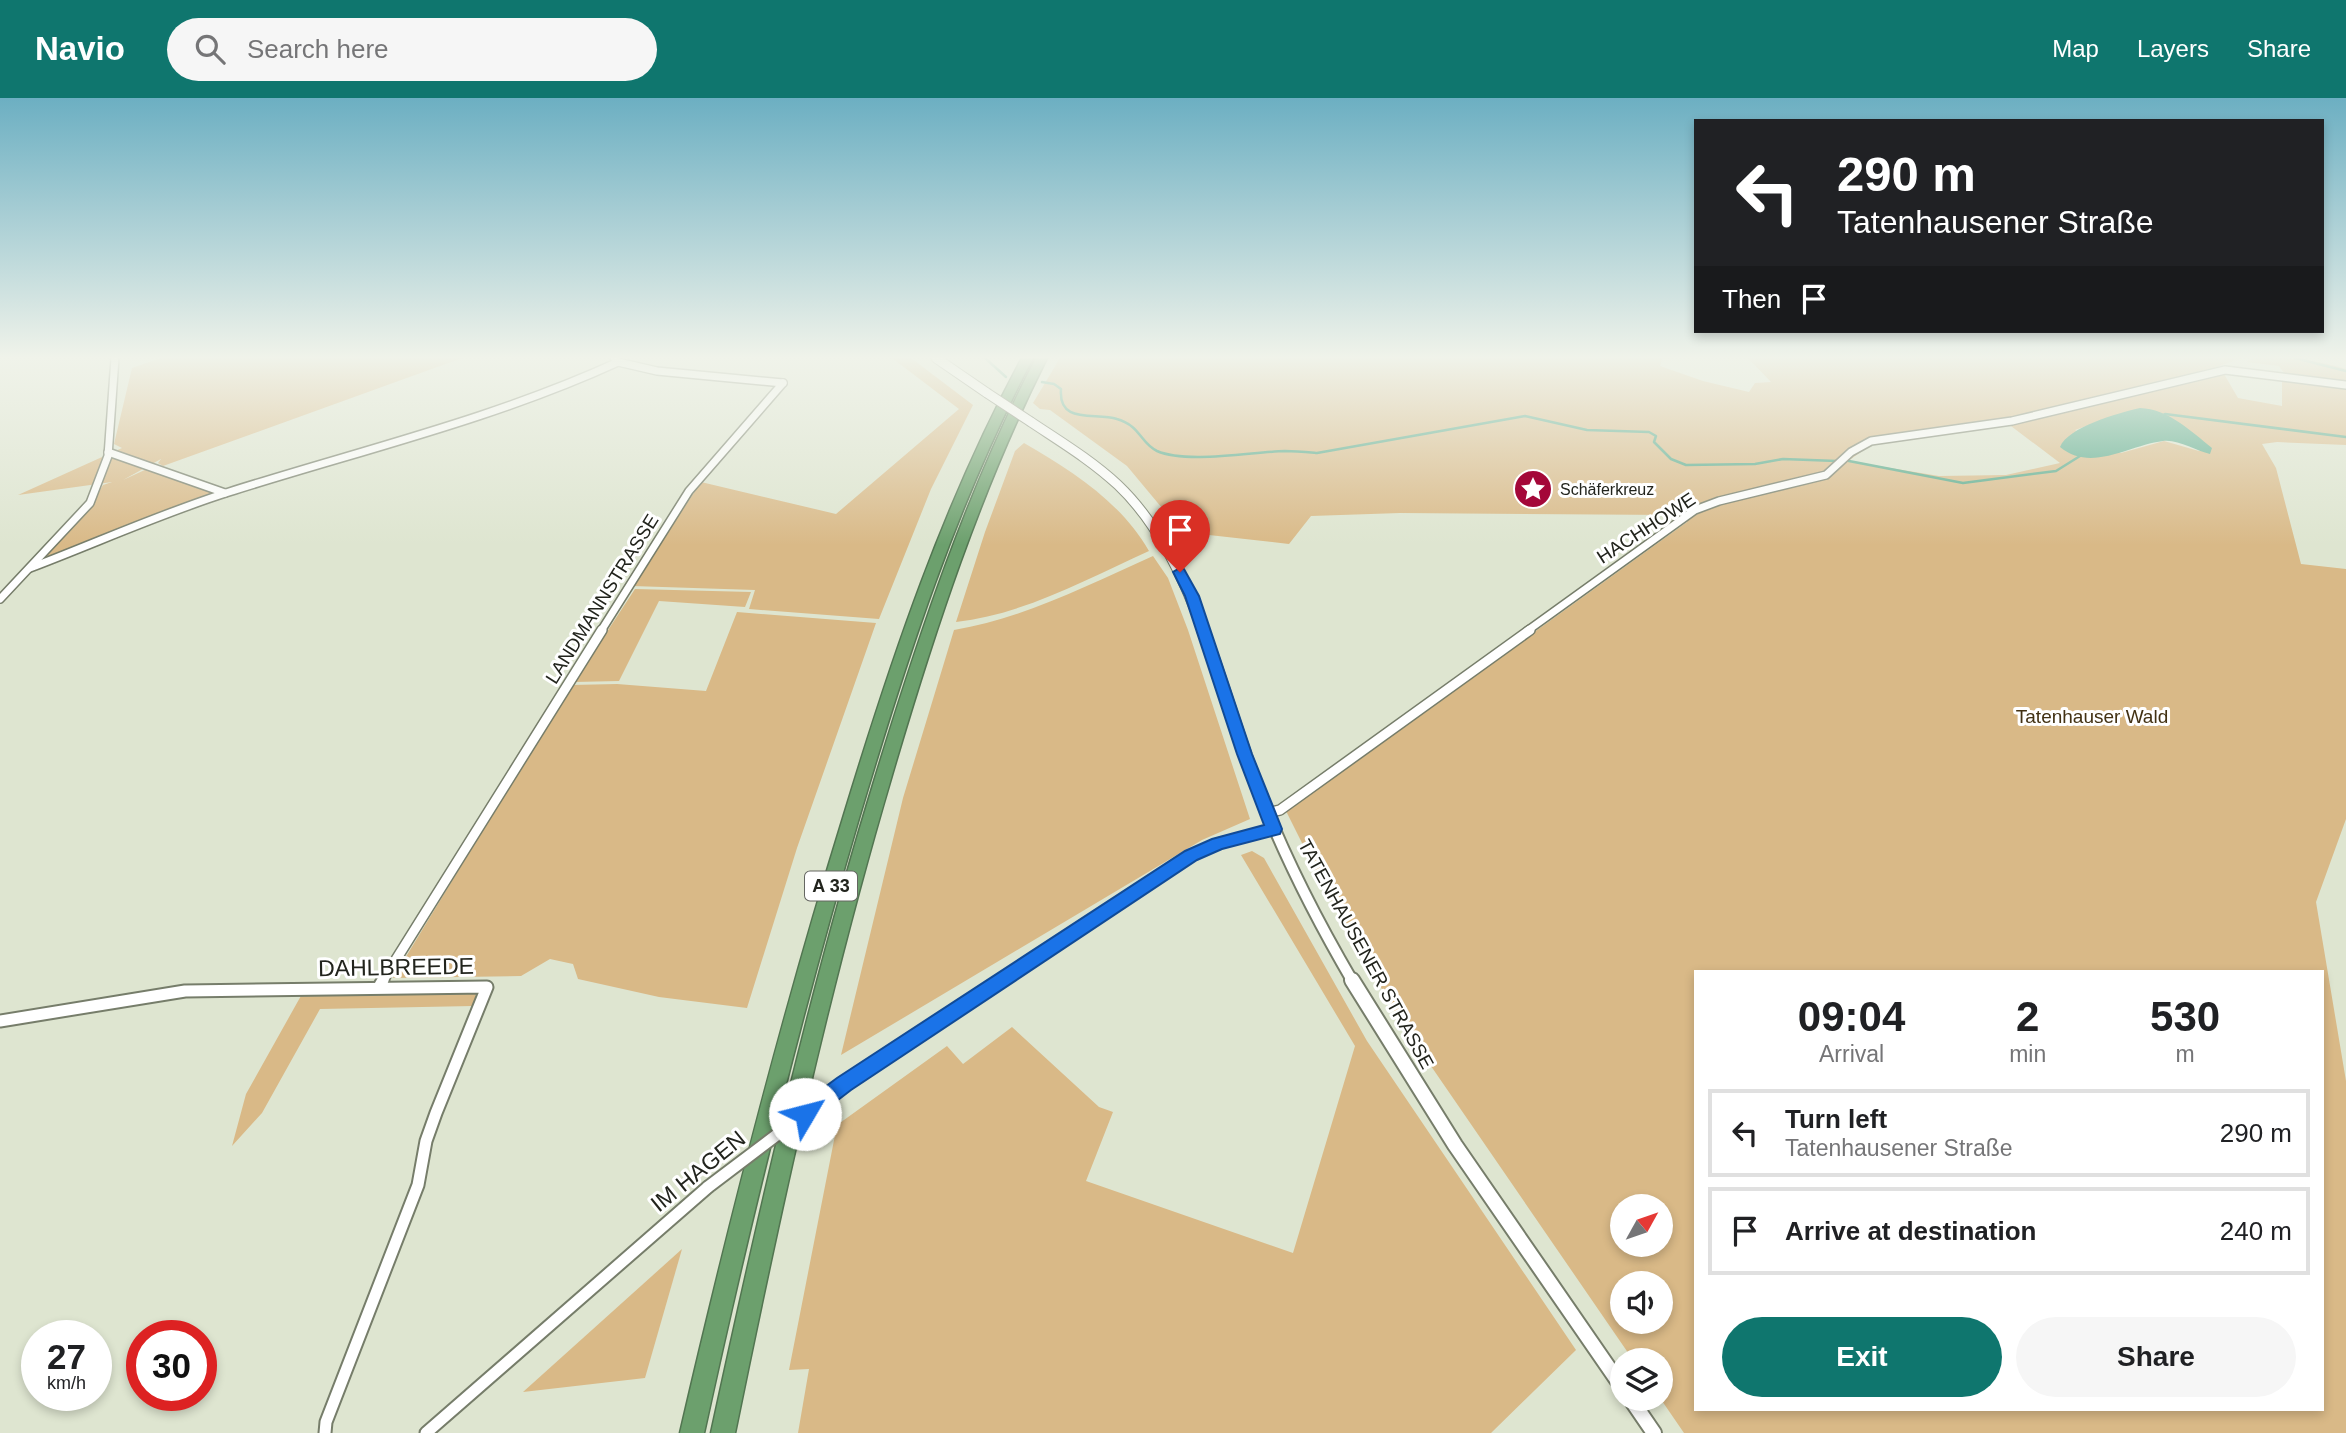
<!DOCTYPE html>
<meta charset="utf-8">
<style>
:root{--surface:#fff;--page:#f6f6f6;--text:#202124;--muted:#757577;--line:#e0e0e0;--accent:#0f766e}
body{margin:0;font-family:Arial,sans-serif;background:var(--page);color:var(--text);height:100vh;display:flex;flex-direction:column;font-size:26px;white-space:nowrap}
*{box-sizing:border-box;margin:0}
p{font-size:23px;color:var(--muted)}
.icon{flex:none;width:38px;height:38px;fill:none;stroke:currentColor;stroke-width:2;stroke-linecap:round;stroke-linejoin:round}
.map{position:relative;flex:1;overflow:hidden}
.drawer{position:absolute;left:1694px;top:872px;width:630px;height:441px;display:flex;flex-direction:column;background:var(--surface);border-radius:0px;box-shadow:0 4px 10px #0003}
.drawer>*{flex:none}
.banner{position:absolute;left:1694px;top:21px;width:630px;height:214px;border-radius:0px;box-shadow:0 4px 10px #0003;background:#202124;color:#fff;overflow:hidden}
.needle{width:46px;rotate:50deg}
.buttons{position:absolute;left:1610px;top:1096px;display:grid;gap:14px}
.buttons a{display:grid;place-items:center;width:63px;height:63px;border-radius:50%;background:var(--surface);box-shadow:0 4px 10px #0003;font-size:35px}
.speed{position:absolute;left:21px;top:1222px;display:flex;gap:14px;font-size:35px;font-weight:700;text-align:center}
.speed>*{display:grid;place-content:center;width:91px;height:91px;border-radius:50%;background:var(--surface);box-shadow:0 4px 10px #0003;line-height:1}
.speed small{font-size:18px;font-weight:400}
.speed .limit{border:10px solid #d22;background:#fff;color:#111}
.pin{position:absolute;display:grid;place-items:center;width:60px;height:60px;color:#fff;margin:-72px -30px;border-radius:50% 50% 50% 0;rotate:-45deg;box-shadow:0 0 7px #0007}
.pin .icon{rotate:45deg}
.me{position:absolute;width:77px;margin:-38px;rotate:53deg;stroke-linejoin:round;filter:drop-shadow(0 0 5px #0008)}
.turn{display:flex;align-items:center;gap:24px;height:147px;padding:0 28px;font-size:32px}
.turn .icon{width:91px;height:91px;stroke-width:2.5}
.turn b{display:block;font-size:49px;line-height:60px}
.then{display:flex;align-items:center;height:66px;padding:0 28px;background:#0003;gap:14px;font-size:26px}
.eta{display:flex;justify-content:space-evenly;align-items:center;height:119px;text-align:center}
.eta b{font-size:42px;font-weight:600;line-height:49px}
.cta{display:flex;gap:14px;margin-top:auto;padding:14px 28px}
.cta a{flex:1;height:80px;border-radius:42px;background:var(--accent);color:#fff;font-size:28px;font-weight:600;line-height:80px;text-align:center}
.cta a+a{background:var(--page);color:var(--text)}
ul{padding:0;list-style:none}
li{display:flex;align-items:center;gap:21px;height:88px;margin:0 14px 10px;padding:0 14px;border:4px solid var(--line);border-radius:0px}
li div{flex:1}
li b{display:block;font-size:26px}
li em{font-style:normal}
header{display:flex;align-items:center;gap:42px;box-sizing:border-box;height:98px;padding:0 35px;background:var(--accent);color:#fff}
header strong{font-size:33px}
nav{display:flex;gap:38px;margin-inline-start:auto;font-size:24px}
.search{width:490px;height:63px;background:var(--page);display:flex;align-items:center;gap:18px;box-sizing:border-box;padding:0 24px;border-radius:38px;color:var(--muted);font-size:26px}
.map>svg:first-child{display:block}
.green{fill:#d9b987;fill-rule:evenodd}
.water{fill:#53a788}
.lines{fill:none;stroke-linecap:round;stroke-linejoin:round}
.stream{stroke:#53a788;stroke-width:2.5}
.minor-far2-casing{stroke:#767d6a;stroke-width:10}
.minor-far1-casing{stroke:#767d6a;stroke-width:12}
.minor-casing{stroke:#767d6a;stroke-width:15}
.tertiary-far2-casing{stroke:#767d6a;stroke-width:11}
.tertiary-far1-casing{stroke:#767d6a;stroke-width:14}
.tertiary-casing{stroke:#767d6a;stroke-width:18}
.motorway-casing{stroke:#527551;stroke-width:3}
.minor-far2{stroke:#fff;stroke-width:7}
.minor-far1{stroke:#fff;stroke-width:9}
.minor{stroke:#fff;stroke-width:11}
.tertiary-far2{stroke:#fff;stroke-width:9}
.tertiary-far1{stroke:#fff;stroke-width:10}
.tertiary{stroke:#fff;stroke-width:14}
.motorway{fill:#6ca06d;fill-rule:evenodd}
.minor-bridge-casing{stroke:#767d6a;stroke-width:15;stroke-linecap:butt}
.tertiary-bridge-casing{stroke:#767d6a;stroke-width:11;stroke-linecap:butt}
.minor-bridge{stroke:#fff;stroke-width:11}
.tertiary-bridge{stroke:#fff;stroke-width:9}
.route{fill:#1a73e8;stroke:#114b97;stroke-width:2}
.labels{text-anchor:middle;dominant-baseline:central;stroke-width:6;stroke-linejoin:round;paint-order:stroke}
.far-poi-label{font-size:16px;fill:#22241d;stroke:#fff;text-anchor:start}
.shield{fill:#fff;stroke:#646661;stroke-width:2}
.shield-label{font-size:18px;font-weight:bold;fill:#22241d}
.street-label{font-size:19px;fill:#22241d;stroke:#fff}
.park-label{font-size:19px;fill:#423113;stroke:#fff}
.near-street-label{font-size:23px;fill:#22241d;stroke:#fff}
</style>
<header>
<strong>Navio</strong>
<div class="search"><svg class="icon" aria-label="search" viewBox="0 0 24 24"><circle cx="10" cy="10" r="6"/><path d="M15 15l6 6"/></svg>Search here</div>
<nav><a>Map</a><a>Layers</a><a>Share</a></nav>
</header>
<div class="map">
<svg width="2346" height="1335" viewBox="0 0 2346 1335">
<rect width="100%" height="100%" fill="#dee5d0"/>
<g class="green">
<polygon points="161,260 462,260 163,368 158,365 161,361 123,382 149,370 217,396 40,464 84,418 103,387 112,384 18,397 122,350 114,346 132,270"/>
<polygon points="892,260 911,260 973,307 931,391 879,521 749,511 755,492 632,488 701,384 836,416 959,311"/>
<path d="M1060 260H1675L1662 261 1660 268 1703 283 1749 294 1755 285 1771 284 1749 261 1745 260H2241L2214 270 2212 273 2076 305 2082 310 2224 276 2238 300 2282 308V281L2346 290V347L2277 344 2262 346 2276 370 2301 466 2346 471V721L2316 804 2346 983V1335H1684L1660 1300 1661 1262H1633L1400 923 1323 787 1286 713 1687 424 1674 417 1400 415 1311 418 1289 446 1182 434 1127 368 1050 312 1040 311 1033 305ZM2104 322 2212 350 2199 353 2164 343 2121 355 2075 332ZM2007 325 2060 365 2006 377 1939 378 1848 363 1874 345ZM1696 873H2322V1311H1696ZM1622 1108H1661V1146H1622ZM1622 1185H1661V1223H1622Z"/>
<path d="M2253 260C2289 260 2311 260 2346 271V285L2286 278 2279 268 2247 264Z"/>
<path d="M1024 345C1072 373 1121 404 1149 453 1087 481 1025 516 956 524L985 434 1015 353Z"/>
<path d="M1153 458 1168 480 1188 532 1250 721 1202 742 841 957 903 700 954 532C1025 520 1088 487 1153 458Z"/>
<polygon points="635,491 751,494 745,509 659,503 619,583 574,584"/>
<polygon points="737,514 876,525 797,750 747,910 659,899 578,881 573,866 550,861 521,878 393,880 571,587 617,586 706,593"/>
<polygon points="1252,753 1264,760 1367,943 1576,1252 1491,1335 798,1335 809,1271 789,1272 837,1027 947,948 963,966 1012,929 1099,1009 1113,1014 1086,1083 1293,1155 1355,948 1241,757"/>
<polygon points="326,895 476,896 473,908 320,911 262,1015 232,1048 246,996 302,896"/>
<polygon points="682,1151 645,1280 523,1294"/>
</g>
<path class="water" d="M2140 310C2168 311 2191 333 2212 350L2210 356C2196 353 2178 341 2163 343 2129 347 2091 375 2060 349 2068 329 2118 315 2140 310Z"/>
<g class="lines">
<g class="stream">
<polyline points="985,260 1006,279"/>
<polyline points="2295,260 2346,273"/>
<path d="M1042 284 1054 286 1061 291C1058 327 1095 314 1117 321 1141 328 1140 345 1157 353 1187 366 1251 354 1285 353 1296 353 1306 354 1317 355L1525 318 1587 332 1649 334 1656 338 1654 344 1671 361 1686 367 1755 366 1783 361 1837 363"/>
<polyline points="2162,318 2165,316 2346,339"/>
<polyline points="1849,363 1963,385 2056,373 2080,358"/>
</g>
<defs>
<g id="minor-far2">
<polyline points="618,264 657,273 783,285"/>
<polyline points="108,354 225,395"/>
<path d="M30 470C96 445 162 415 229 394 358 353 494 321 618 264L614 260"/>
<polyline points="0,501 90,405 108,358 115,260"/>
<polyline points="601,533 689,393 783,285"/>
<polyline points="1527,533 1695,412 1719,403 1826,377 1851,354 1871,343 2012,323 2225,272 2346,287"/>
</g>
<g id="minor-far1">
<polyline points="1267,715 1280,712 1530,532"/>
<polyline points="382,884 602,532"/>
<polyline points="998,884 1191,757 1218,745 1274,731"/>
</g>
<g id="minor">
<polyline points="379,889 383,882"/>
<polyline points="0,923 185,893 487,889 436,1015 426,1043 418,1087 326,1324 325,1335"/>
<polyline points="844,986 1001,882"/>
<polyline points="426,1335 708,1089"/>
</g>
<g id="tertiary-far2">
<polyline points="936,260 987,295"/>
<path d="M1031 324C1061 344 1091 362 1118 387 1159 426 1184 481 1203 533"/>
</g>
<path id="tertiary-far1" d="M1203 532C1222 583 1237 636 1257 688 1283 756 1316 821 1353 884"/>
<g id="tertiary">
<polyline points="1352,882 1455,1047 1622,1289"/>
<polyline points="1630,1300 1654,1335"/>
</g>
<g id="motorway">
<path d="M1022 260H1033C956 406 906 562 859 720 799 923 749 1128 704 1335H680C728 1128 780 923 843 720 891 562 943 406 1022 260Z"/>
<path d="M1036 260H1047C980 393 934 534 892 677 828 893 780 1114 735 1335H711C759 1114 809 893 876 677 920 534 967 393 1036 260Z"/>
</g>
</defs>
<use href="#minor-far2" class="minor-far2-casing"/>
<use href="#minor-far1" class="minor-far1-casing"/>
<use href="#minor" class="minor-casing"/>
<use href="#tertiary-far2" class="tertiary-far2-casing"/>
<use href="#tertiary-far1" class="tertiary-far1-casing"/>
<use href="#tertiary" class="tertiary-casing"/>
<use href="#motorway" class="motorway-casing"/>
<use href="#minor-far2" class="minor-far2"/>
<use href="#minor-far1" class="minor-far1"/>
<use href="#minor" class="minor"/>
<use href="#tertiary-far2" class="tertiary-far2"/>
<use href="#tertiary-far1" class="tertiary-far1"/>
<use href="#tertiary" class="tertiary"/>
<use href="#motorway" class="motorway"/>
<defs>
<polyline id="minor-bridge" points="708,1089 844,986"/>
<polyline id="tertiary-bridge" points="987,295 1031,324"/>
</defs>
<use href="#minor-bridge" class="minor-bridge-casing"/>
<use href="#tertiary-bridge" class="tertiary-bridge-casing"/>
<use href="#minor-bridge" class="minor-bridge"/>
<use href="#tertiary-bridge" class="tertiary-bridge"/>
</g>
<linearGradient id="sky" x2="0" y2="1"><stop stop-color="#6cafc2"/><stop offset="0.58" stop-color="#f0f3ea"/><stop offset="1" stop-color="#f0f3ea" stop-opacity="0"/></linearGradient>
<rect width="2346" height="447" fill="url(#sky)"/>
<polygon class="route" points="1180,470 1184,471 1199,498 1252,656 1282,731 1280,736 1222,751 1197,762 851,992 812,1022 805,1025 798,1022 795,1016 798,1009 837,980 1185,753 1212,741 1264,727 1237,656 1185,498 1173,474"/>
<defs>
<symbol id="sight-disc" viewBox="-11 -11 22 22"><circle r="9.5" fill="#a40739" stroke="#fff"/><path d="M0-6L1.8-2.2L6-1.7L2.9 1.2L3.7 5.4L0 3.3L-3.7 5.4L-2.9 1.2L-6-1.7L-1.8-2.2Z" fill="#fff"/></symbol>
</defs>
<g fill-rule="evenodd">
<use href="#sight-disc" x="1511" y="369" width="44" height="44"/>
</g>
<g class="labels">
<g class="far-poi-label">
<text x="1560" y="391">Schäferkreuz</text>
</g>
<rect class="shield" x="805" y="773.5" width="52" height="29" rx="5"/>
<g class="shield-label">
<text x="831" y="788">A 33</text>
</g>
<g class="street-label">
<text transform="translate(1646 430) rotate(-33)">HACHHOWE</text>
<text transform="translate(602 501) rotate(-58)">LANDMANNSTRASSE</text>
<text transform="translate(1366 856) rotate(61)">TATENHAUSENER STRASSE</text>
</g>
<g class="park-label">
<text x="2092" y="618">Tatenhauser Wald</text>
</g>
<g class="near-street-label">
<text transform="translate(396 869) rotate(-1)">DAHLBREEDE</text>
<text transform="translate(698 1073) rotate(-39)">IM HAGEN</text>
</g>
</g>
</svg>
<div class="buttons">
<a><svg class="needle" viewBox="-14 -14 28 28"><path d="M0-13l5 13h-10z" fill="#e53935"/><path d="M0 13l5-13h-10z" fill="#757577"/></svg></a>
<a><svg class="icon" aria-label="sound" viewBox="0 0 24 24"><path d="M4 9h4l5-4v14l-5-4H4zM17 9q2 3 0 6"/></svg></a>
<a><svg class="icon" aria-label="layers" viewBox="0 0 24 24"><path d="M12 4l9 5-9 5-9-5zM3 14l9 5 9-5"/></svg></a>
</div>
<div class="speed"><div>27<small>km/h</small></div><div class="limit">30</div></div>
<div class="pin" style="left:1180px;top:474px;background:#d93025"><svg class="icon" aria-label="arrive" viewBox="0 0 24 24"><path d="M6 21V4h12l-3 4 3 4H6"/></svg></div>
<svg class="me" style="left:805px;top:1016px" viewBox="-20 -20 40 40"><circle r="19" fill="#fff"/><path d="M0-13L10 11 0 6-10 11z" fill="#1a73e8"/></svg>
<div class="banner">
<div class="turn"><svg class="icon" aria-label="left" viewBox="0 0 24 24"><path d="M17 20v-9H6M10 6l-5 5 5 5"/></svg><div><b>290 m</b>Tatenhausener Straße</div></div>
<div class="then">Then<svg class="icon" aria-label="arrive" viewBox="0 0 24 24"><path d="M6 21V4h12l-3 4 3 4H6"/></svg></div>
</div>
<section class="drawer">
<div class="eta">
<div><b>09:04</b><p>Arrival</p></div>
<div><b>2</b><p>min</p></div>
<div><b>530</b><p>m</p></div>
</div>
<ul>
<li><svg class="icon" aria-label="left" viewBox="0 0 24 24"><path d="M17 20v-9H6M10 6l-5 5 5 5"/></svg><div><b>Turn left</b><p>Tatenhausener Straße</p></div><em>290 m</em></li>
<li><svg class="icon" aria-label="arrive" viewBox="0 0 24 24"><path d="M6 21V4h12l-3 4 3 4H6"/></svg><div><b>Arrive at destination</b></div><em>240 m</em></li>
</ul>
<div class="cta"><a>Exit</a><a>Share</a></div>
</section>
</div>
